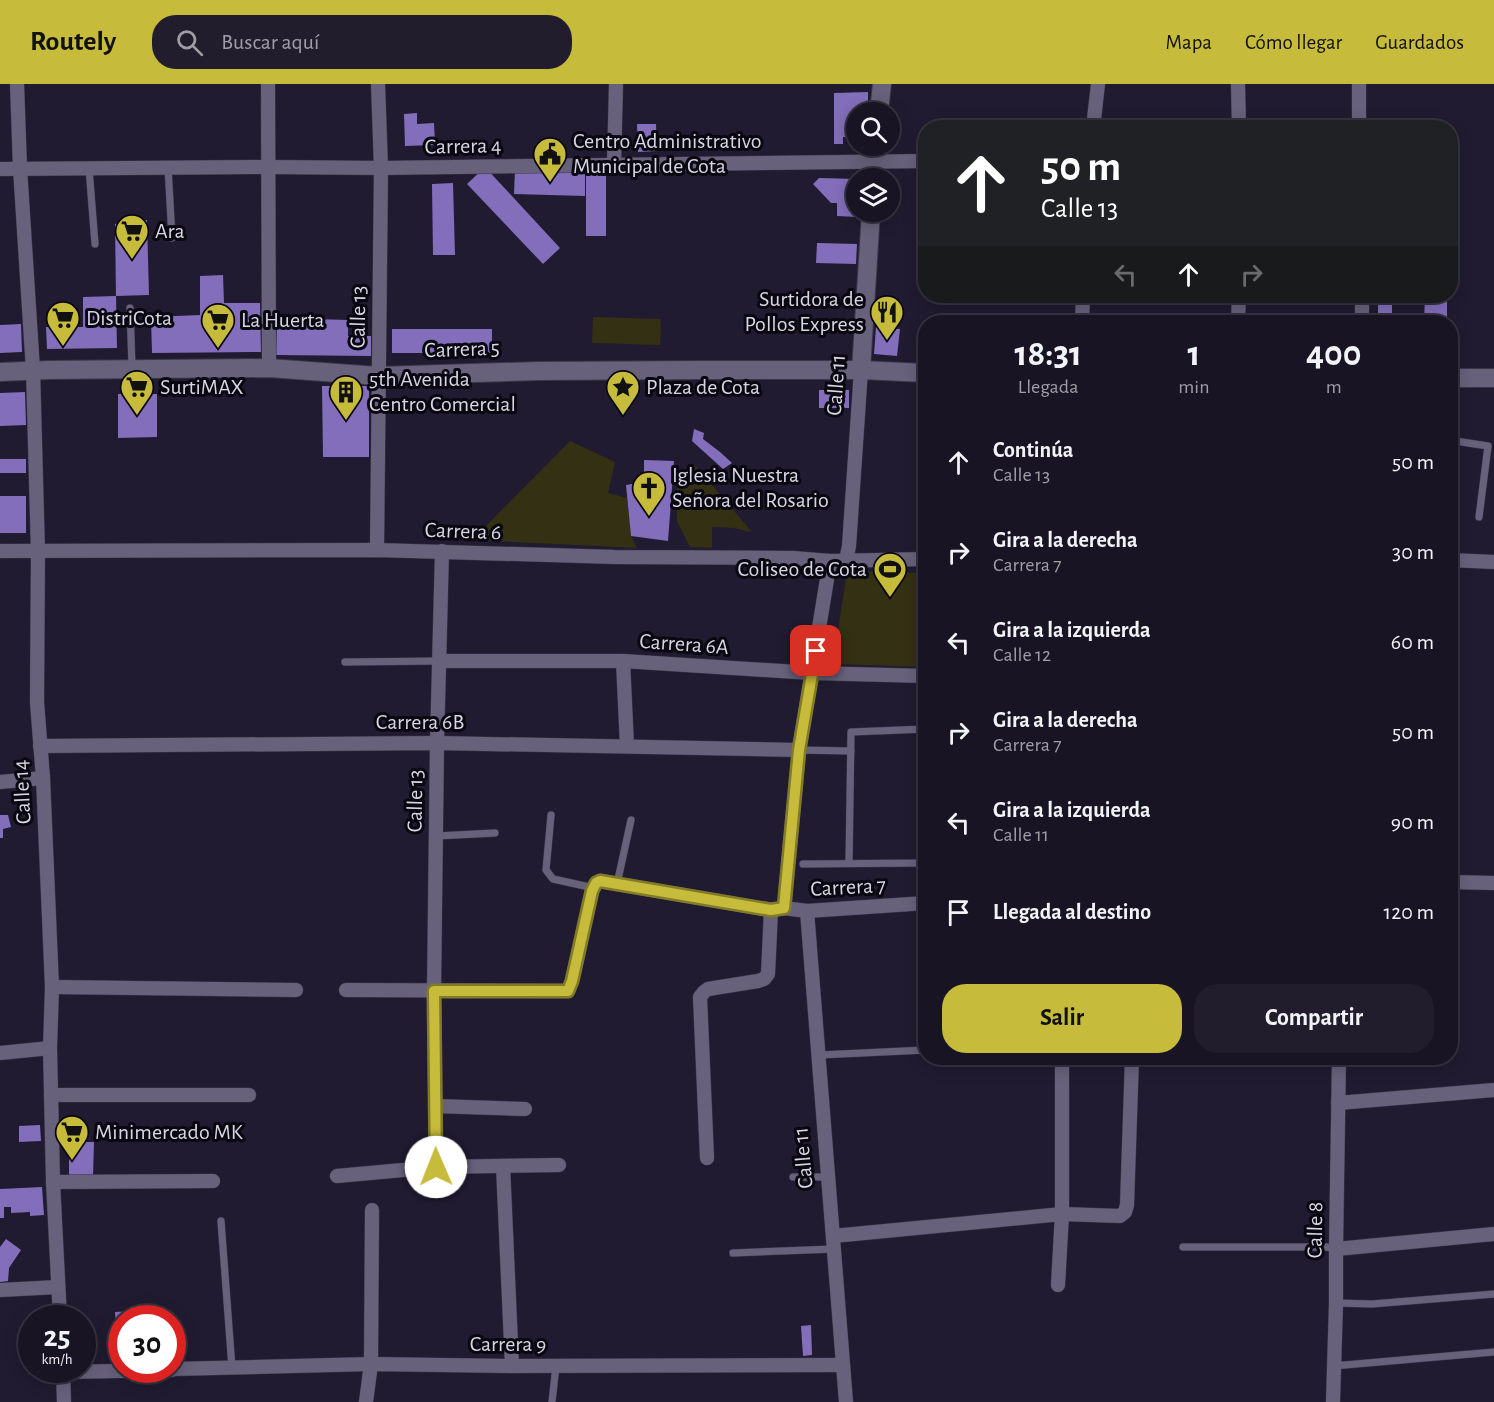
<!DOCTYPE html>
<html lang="es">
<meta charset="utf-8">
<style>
:root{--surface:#181424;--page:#211d2c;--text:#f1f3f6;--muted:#9f9ea6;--line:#363341;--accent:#c7bb3b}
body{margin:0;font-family:"Alegreya Sans",sans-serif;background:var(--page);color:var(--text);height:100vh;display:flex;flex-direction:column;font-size:22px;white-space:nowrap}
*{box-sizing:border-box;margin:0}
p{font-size:20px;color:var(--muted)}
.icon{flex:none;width:33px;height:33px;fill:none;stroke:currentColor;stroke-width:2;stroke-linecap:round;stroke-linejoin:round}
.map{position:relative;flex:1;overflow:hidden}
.panel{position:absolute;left:918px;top:231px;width:540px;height:750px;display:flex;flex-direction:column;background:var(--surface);border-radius:24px;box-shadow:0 3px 15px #0003,0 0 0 2px var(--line)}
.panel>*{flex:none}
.guide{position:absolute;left:918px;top:36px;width:540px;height:183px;border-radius:24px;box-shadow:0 3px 15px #0003,0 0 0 2px var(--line);background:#202124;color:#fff;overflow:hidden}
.buttons{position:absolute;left:846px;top:18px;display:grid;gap:12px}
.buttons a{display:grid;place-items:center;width:54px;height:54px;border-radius:50%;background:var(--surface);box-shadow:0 3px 15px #0003,0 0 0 2px var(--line);font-size:30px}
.speed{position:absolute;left:18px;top:1221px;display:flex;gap:12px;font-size:30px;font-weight:700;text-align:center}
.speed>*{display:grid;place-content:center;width:78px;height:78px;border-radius:50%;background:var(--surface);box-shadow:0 3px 15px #0003,0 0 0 2px var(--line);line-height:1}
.speed small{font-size:15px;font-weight:400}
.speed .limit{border:9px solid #d22;background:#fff;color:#111}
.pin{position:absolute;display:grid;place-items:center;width:51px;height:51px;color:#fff;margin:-26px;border-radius:12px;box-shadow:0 3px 9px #0006}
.me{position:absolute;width:66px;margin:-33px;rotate:359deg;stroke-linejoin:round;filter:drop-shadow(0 0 4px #0008)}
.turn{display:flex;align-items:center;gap:21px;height:126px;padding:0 24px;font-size:27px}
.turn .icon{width:78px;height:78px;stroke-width:2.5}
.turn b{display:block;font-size:42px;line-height:51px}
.lanes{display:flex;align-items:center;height:57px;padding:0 24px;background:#0003;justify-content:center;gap:30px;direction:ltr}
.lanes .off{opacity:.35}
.eta{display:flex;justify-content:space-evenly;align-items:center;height:102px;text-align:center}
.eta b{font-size:36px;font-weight:600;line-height:42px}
.cta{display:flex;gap:12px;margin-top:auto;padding:12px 24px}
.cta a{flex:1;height:69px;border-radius:24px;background:var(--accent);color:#111;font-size:24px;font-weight:600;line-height:69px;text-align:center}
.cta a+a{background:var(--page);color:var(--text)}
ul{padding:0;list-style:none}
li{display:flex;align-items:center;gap:18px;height:90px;padding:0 24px}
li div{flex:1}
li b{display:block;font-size:22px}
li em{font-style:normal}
header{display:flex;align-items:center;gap:36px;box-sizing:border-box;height:84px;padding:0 30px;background:var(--accent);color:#111}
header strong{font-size:28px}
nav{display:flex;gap:33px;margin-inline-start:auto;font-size:21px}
.search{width:420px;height:54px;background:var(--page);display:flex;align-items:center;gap:15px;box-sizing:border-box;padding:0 21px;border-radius:24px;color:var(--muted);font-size:22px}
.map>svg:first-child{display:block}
.green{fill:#333013}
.building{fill:#836ebb}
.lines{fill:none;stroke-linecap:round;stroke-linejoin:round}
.lane-casing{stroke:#3b3748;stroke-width:8}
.street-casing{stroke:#3b3748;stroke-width:15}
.secondary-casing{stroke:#3b3748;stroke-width:20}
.lane{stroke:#67617b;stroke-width:7}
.street{stroke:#67617b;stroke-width:14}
.secondary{stroke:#67617b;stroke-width:18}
.route-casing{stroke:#817a26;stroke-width:15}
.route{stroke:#c7bb3b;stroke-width:10}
.labels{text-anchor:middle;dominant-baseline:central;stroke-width:6;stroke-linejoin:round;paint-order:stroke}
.poi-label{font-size:22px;fill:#d8d5e4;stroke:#090710;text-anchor:start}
.street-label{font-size:22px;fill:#d8d5e4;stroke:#090710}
</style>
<header>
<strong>Routely</strong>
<div class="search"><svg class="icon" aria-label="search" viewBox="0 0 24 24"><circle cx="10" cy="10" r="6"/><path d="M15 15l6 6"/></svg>Buscar aquí</div>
<nav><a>Mapa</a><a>Cómo llegar</a><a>Guardados</a></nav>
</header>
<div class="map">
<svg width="1494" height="1318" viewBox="0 0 1494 1318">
<rect width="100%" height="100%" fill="#201b30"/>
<g class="green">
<polygon points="593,233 661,235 660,261 592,259"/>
<polygon points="570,357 615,378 608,409 627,414 631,452 637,464 472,456"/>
<polygon points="694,380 752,448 733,444 712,443 712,464 690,463 677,437 677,396 692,398"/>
<polygon points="847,487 925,489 925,583 833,580"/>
</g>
<g class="building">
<polygon points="868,8 868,27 856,28 856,46 852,46 852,53 843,53 843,60 834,60 834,9"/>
<polygon points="417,29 417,40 434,39 435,61 405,62 404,30"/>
<polygon points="637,40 656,40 657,67 638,68"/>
<polygon points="485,83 560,164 543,180 467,100"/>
<polygon points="515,85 585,87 585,112 514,110"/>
<rect x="586" y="86" width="20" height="66"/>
<polygon points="819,94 856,95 857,133 837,132 837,119 831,119 813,100"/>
<polygon points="453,99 455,171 433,171 432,100"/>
<polygon points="147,136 149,211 116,212 115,140"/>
<polygon points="817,159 857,160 856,180 816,179"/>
<polygon points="223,191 224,219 260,219 261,268 152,269 151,233 200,231 200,192"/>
<polygon points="116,212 117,264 47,265 46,243 83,243 83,213"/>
<polygon points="1378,212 1417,212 1417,217 1392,219 1392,229 1413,230 1415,238 1378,238"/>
<polygon points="1425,212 1447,212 1447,238 1424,238"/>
<polygon points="277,234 348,236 348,252 371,252 371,272 276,271"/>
<polygon points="21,240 22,268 0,269 0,241"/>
<polygon points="876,243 900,245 897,272 874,270"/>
<rect x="392" y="245" width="100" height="24"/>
<polygon points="322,302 369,302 369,373 323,373"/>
<rect x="819" y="306" width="30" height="18"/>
<polygon points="25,308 26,341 0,342 0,309"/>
<polygon points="118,310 157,310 157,353 118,354"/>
<polygon points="694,345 704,349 703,355 720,368 732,379 723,385 692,357"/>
<rect x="0" y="375" width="26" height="14"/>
<polygon points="644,376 674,377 668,457 631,452 626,401 644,398"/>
<rect x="0" y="412" width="26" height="37"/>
<polygon points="0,731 8,731 11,743 3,745 3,754 0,754"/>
<polygon points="40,1041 41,1057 19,1058 19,1042"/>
<polygon points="69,1058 94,1058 93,1093 69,1093"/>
<polygon points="42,1103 44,1131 30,1132 30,1128 11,1129 11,1123 4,1123 4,1134 0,1134 0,1105"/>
<polygon points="6,1155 21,1166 9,1184 8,1197 0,1198 0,1163"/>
<polygon points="148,1226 148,1234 122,1234 122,1278 119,1278 115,1228"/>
<polygon points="811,1241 812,1271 803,1272 801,1242"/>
</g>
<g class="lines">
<defs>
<g id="lane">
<polyline points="168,83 172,154"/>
<polyline points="89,84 95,160"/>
<polyline points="130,224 132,283"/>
<polyline points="1455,294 1455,357 1488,362 1479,433"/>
<polyline points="345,578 440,577"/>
<polyline points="799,666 851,667"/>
<polyline points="551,731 546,786 553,795 594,804"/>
<polyline points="436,752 495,749"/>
<polyline points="849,779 851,648 926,645"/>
<polyline points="803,780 926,779"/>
<polyline points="617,800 631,736"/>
<polyline points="819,971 926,966"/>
<polyline points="793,1093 828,1093"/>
<polyline points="221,1137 232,1284"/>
<polyline points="1183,1163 1326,1163 1336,1165"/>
<polyline points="733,1169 834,1165"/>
<polyline points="1336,1219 1372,1220 1494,1210"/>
<polyline points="1333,1282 1494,1268"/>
<polyline points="552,1318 556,1282"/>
</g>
<g id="street">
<polyline points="17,0 20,84 33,286 38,468 37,618 43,694 52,903 50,964 53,1098 60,1234"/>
<polyline points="268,0 269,284"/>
<polyline points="1238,0 1239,44"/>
<polyline points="1359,0 1359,44"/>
<polyline points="1093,44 1098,0"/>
<polyline points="614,81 616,0"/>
<polyline points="0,85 268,83 381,84 926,77"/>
<polyline points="1362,212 1362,238"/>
<polyline points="1082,238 1083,212"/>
<polyline points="1238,238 1239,212"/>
<polyline points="377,466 381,84 378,0"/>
<polyline points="0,467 377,466 615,473 793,474 830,477 926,475"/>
<polyline points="1450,476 1494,478"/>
<polyline points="846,477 849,462 861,286"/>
<polyline points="440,577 623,577 812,589 926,592"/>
<polyline points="623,577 627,662"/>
<polyline points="40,662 437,659 799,666"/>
<polyline points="0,698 43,694"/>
<polyline points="1450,798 1494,799"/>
<polyline points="784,824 799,666 830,477"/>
<polyline points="807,827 846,1318"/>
<polyline points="52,903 296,906"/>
<polyline points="346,906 568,907 572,897 592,807 596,799 600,797 771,826 784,824 807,827 926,819"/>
<polyline points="0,969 50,964"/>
<polyline points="51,1011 249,1011"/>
<polyline points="1338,1019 1494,1006"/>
<polyline points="435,1022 525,1025"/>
<polyline points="707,1074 700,913 704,908 708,905 758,897 764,895 768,890 771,826"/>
<polyline points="503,1082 512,1282"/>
<polyline points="436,1083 434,907 437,659 442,467"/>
<polyline points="337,1092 436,1083 559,1081"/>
<polyline points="53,1098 213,1097"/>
<polyline points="833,1152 1062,1130 1120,1132 1125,1128 1127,1121 1132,974"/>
<polyline points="1336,1165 1494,1150"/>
<polyline points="1058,1201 1062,1130 1062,974"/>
<polyline points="0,1206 58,1203"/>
<polyline points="172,1285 371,1280 512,1282 843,1281"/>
<polyline points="63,1286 64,1318"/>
<polyline points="63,1288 172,1286"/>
<polyline points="366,1318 371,1280 372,1126"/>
<polyline points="1333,1318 1336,1219 1336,1165 1339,974"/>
</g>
<g id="secondary">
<polyline points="879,28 882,0"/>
<polyline points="873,94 876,62"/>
<polyline points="861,286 871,128"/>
<polyline points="0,288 49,286 269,284 378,292 538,287 701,286 861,286 926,289"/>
<polyline points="1450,294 1494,294"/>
</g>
</defs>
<use href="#lane" class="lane-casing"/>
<use href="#street" class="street-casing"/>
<use href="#secondary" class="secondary-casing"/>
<use href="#lane" class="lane"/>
<use href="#street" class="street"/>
<use href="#secondary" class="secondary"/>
</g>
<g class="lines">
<defs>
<polyline id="route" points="436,1083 434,907 568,907 572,897 592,807 596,799 600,797 771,826 784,824 799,666 816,567"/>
</defs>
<use href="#route" class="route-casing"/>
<use href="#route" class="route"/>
</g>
<defs>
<symbol id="civic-pin" viewBox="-11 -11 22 30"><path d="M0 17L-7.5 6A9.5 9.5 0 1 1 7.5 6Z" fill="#c7bb3b" stroke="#090710"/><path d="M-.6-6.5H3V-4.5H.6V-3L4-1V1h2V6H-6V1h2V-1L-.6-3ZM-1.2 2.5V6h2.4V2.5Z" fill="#111"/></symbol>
<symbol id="supermarket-pin" viewBox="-11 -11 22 30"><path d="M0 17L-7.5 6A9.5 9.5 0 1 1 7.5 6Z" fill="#c7bb3b" stroke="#090710"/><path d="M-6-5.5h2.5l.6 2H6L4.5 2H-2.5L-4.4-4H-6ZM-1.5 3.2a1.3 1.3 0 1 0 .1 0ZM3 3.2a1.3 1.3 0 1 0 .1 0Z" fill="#111"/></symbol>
<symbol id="restaurant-pin" viewBox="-11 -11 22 30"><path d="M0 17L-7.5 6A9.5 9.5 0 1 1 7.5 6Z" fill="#c7bb3b" stroke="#090710"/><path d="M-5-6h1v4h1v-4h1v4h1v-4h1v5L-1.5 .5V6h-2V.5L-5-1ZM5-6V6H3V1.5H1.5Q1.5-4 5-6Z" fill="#111"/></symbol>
<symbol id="sight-pin" viewBox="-11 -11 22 30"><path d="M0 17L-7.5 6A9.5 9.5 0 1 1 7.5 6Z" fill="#c7bb3b" stroke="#090710"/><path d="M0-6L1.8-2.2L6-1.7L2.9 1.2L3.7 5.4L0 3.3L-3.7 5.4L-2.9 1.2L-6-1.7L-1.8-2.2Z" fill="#111"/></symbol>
<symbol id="building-pin" viewBox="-11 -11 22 30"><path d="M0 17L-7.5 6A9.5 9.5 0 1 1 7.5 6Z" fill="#c7bb3b" stroke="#090710"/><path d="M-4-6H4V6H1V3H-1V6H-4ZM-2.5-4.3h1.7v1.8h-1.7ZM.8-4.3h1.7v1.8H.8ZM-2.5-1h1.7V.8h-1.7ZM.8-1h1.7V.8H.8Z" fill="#111"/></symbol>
<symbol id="church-pin" viewBox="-11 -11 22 30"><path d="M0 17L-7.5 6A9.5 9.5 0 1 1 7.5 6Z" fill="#c7bb3b" stroke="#090710"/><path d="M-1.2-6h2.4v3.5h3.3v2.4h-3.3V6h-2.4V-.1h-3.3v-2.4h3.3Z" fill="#111"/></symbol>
<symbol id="stadium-pin" viewBox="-11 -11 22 30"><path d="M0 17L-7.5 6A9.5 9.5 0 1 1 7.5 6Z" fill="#c7bb3b" stroke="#090710"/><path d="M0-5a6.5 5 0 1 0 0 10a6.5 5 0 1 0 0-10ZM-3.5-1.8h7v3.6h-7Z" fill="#111"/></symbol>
</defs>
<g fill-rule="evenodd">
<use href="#civic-pin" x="531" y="51" width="38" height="52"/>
<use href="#supermarket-pin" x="113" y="128" width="38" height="52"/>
<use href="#restaurant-pin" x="868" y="209" width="38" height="52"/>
<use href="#supermarket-pin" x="44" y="215" width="38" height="52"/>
<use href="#supermarket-pin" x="199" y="217" width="38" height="52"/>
<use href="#supermarket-pin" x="118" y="284" width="38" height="52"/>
<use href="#sight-pin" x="604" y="284" width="38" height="52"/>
<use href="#building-pin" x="327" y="289" width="38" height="52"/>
<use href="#church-pin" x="630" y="385" width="38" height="52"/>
<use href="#stadium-pin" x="871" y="466" width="38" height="52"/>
<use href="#supermarket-pin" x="53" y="1029" width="38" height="52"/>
</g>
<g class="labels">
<g class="poi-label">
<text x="573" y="57">Centro Administrativo<tspan x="573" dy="25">Municipal de Cota</tspan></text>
<text x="155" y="147">Ara</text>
<text x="864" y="215" text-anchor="end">Surtidora de<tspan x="864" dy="25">Pollos Express</tspan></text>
<text x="86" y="234">DistriCota</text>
<text x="241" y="236">La Huerta</text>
<text x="369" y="295">5th Avenida<tspan x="369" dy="25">Centro Comercial</tspan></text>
<text x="160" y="303">SurtiMAX</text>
<text x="646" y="303">Plaza de Cota</text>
<text x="672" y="391">Iglesia Nuestra<tspan x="672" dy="25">Señora del Rosario</tspan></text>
<text x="867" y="485" text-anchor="end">Coliseo de Cota</text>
<text x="95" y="1048">Minimercado MK</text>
</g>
<g class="street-label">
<text transform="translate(463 62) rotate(-1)">Carrera 4</text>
<text transform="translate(358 233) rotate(-89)">Calle 13</text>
<text transform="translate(462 265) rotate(-2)">Carrera 5</text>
<text transform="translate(836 301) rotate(-86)">Calle 11</text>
<text transform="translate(463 447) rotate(2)">Carrera 6</text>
<text transform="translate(684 560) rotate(4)">Carrera 6A</text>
<text x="420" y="638">Carrera 6B</text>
<text transform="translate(22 708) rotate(-93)">Calle 14</text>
<text transform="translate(415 717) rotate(-89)">Calle 13</text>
<text transform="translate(848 803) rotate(-3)">Carrera 7</text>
<text transform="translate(803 1074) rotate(-95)">Calle 11</text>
<text transform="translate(1315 1146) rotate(-89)">Calle 8</text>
<text x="508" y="1260">Carrera 9</text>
</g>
</g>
</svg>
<div class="buttons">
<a><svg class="icon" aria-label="search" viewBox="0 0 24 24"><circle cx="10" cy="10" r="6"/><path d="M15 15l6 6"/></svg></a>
<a><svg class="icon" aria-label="layers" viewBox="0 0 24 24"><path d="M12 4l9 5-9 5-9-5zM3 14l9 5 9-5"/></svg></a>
</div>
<div class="speed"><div>25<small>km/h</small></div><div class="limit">30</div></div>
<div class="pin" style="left:816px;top:567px;background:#d93025"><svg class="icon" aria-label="arrive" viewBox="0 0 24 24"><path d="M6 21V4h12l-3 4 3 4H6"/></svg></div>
<svg class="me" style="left:436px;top:1083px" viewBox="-20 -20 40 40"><circle r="19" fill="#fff"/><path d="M0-13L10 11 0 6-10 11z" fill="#c7bb3b"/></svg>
<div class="guide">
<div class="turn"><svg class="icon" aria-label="ahead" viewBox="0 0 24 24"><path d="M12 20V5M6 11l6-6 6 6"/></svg><div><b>50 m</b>Calle 13</div></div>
<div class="lanes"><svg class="icon off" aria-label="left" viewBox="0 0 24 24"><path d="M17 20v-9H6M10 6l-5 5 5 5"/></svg><svg class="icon" aria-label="ahead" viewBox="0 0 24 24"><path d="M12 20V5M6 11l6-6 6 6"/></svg><svg class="icon off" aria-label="right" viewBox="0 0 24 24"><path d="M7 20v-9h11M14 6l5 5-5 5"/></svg></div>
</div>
<section class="panel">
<div class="eta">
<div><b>18:31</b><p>Llegada</p></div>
<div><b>1</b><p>min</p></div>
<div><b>400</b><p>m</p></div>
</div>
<ul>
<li><svg class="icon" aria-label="ahead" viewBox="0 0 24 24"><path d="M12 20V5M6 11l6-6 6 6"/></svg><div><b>Continúa</b><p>Calle 13</p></div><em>50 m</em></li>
<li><svg class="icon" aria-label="right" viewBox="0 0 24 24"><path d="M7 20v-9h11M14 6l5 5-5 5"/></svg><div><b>Gira a la derecha</b><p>Carrera 7</p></div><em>30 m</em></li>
<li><svg class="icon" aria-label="left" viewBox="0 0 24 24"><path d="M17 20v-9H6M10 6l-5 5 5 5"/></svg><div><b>Gira a la izquierda</b><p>Calle 12</p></div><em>60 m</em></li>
<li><svg class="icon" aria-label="right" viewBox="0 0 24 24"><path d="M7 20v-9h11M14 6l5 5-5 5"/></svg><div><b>Gira a la derecha</b><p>Carrera 7</p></div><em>50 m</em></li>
<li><svg class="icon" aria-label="left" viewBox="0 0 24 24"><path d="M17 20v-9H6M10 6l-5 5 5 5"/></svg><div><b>Gira a la izquierda</b><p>Calle 11</p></div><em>90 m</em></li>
<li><svg class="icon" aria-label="arrive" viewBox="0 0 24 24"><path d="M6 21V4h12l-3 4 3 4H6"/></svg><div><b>Llegada al destino</b></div><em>120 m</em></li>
</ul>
<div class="cta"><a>Salir</a><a>Compartir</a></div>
</section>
</div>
